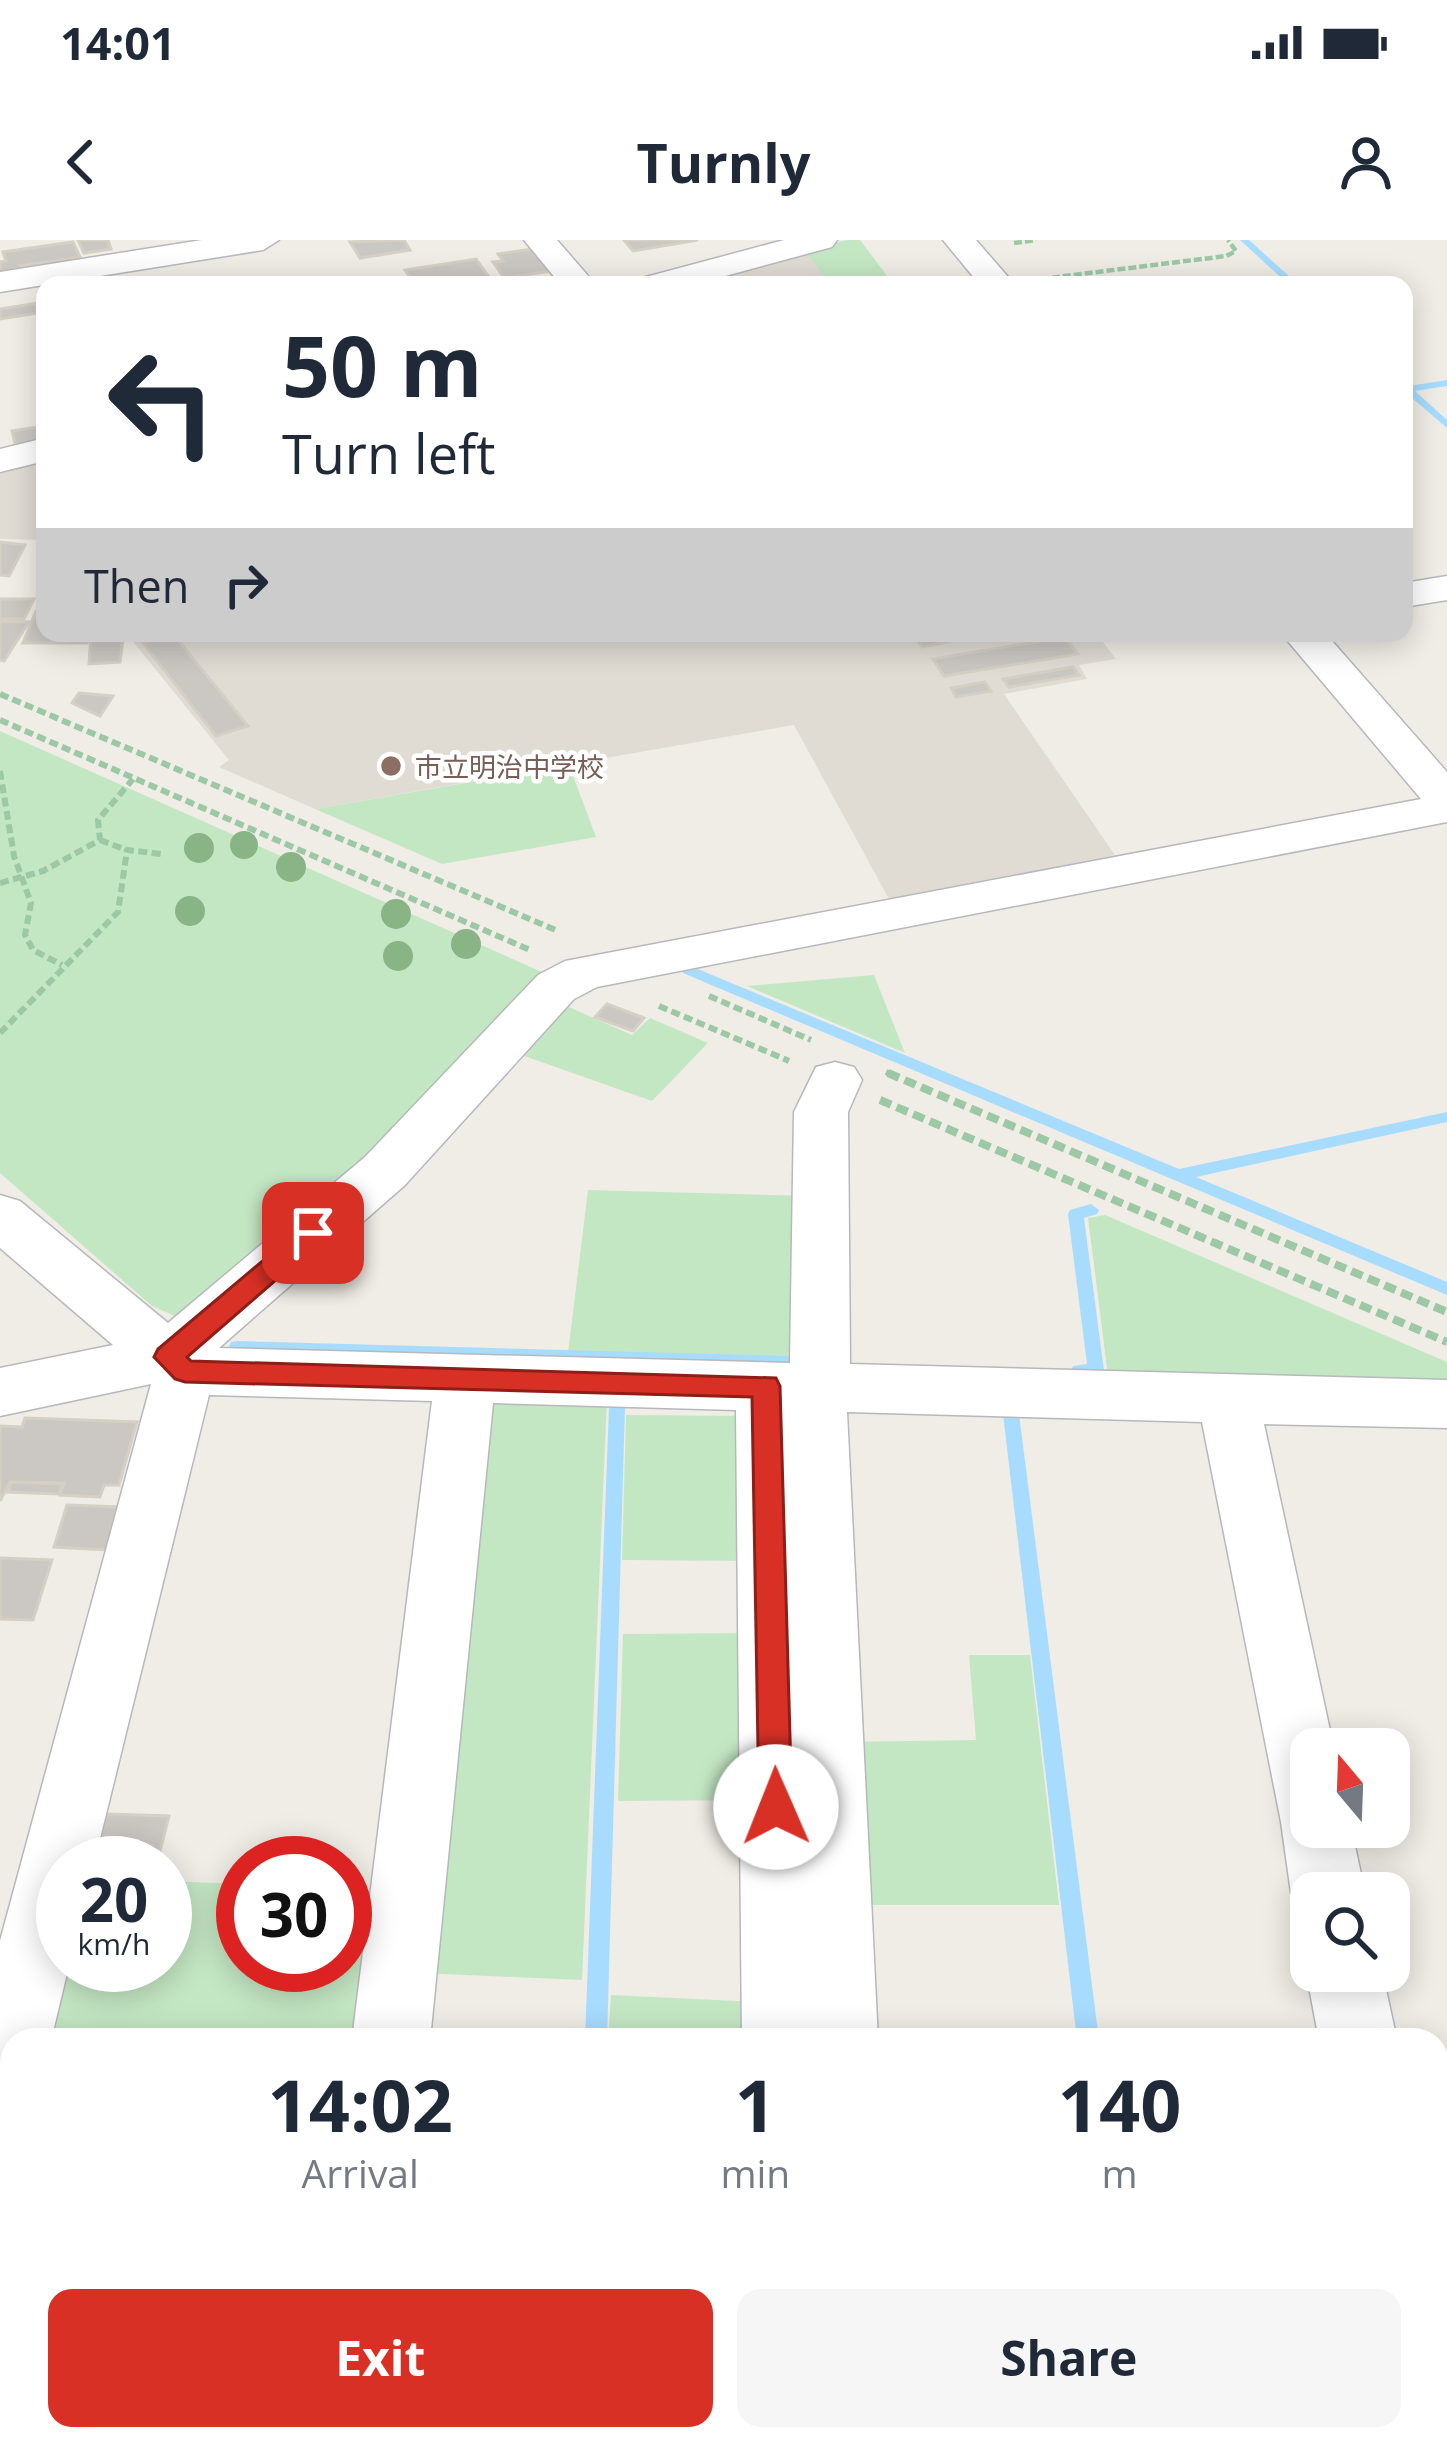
<!DOCTYPE html>
<meta charset="utf-8">
<style>
:root{--surface:#fff;--page:#f6f6f7;--text:#1f2937;--muted:#747a83;--accent:#d93025}
body{margin:0;font-family:"Open Sans","Noto Sans JP",sans-serif;background:var(--page);color:var(--text);height:100vh;display:flex;flex-direction:column;font-size:45px;white-space:nowrap}
*{box-sizing:border-box;margin:0}
p{font-size:39px;color:var(--muted)}
.icon{flex:none;width:66px;height:66px;fill:none;stroke:currentColor;stroke-width:2;stroke-linecap:round;stroke-linejoin:round}
.map{position:relative;flex:1;overflow:hidden}
.side{position:absolute;left:0px;top:1788px;width:1449px;height:423px;display:flex;flex-direction:column;background:var(--surface);border-radius:36px 36px 0 0;box-shadow:0 6px 30px #0003}
.side>*{flex:none}
.banner{position:absolute;left:36px;top:36px;width:1377px;height:366px;border-radius:24px;box-shadow:0 6px 30px #0003;background:#fff;color:var(--text);overflow:hidden}
.needle{width:78px;rotate:341deg}
.buttons{position:absolute;left:1290px;top:1488px;display:grid;gap:24px}
.buttons a{display:grid;place-items:center;width:120px;height:120px;border-radius:24px;background:var(--surface);box-shadow:0 6px 30px #0003;font-size:60px}
.speed{position:absolute;left:36px;top:1596px;display:flex;gap:24px;font-size:60px;font-weight:700;text-align:center}
.speed>*{display:grid;place-content:center;width:156px;height:156px;border-radius:50%;background:var(--surface);box-shadow:0 6px 30px #0003;line-height:1}
.speed small{font-size:30px;font-weight:400}
.speed .limit{border:18px solid #d22;background:#fff;color:#111}
.pin{position:absolute;display:grid;place-items:center;width:102px;height:102px;color:#fff;margin:-51px;border-radius:24px;box-shadow:0 6px 18px #0006}
.me{position:absolute;width:132px;margin:-66px;rotate:359deg;stroke-linejoin:round;filter:drop-shadow(0 0 9px #0008)}
.turn{display:flex;align-items:center;gap:42px;height:252px;padding:0 48px;font-size:54px}
.turn .icon{width:156px;height:156px;stroke-width:2.5}
.turn b{display:block;font-size:84px;line-height:102px}
.then{display:flex;align-items:center;height:114px;padding:0 48px;background:#0003;gap:24px;font-size:45px}
.eta{display:flex;justify-content:space-evenly;align-items:center;height:204px;text-align:center}
.eta b{font-size:72px;font-weight:700;line-height:84px}
.primary-button{display:flex;gap:24px;margin-top:auto;padding:24px 48px}
.primary-button a{flex:1;height:138px;border-radius:24px;background:var(--accent);color:#fff;font-size:48px;font-weight:700;line-height:138px;text-align:center}
.primary-button a+a{background:var(--page);color:var(--text)}
.status{display:flex;justify-content:space-between;align-items:center;height:84px;padding:0 60px;background:var(--surface);direction:ltr}
.status svg{height:33px;fill:currentColor}
header{display:flex;justify-content:space-between;align-items:center;height:156px;padding:0 48px;background:var(--surface);font-size:54px;font-weight:700}
.map>svg:first-child{display:block}
.education{fill:#e0dcd4}
.green{fill:#c4e7c3}
.lines{fill:none;stroke-linecap:round;stroke-linejoin:round}
.stream{fill:#a7dcff;fill-rule:evenodd}
.building{fill:#cbc8c3;stroke:#d5cfc4;stroke-width:3}
.street-casing{stroke:#b6b8bc;stroke-width:3}
.path-far2{stroke:#9cc8a6;stroke-width:4.5;stroke-dasharray:8 3;stroke-linecap:butt}
.path-far1{stroke:#9cc8a6;stroke-width:6;stroke-dasharray:9 4.5;stroke-linecap:butt}
.path{stroke:#9cc8a6;stroke-width:8;stroke-dasharray:12 6;stroke-linecap:butt}
.street{fill:#fff;fill-rule:evenodd}
.tree{fill:#89b485}
.route{fill:#d93025;stroke:#8d1f18;stroke-width:3}
.education-dot{fill:#8d6e63;stroke:#fff;stroke-width:4.5}
.labels{text-anchor:middle;dominant-baseline:central;stroke-width:9;stroke-linejoin:round;paint-order:stroke}
.far-education-label{font-size:27px;fill:#785e54;stroke:#fff;text-anchor:start}
</style>
<div class="status"><b>14:01</b><svg viewBox="0 0 49 12"><path d="M0 12V9h3v3zM5 12V6h3v6zM10 12V3h3v9zM15 12V0h3v12zM26 1h20v11H26zM47 4h2v5h-2z"/></svg></div>
<header><svg class="icon" aria-label="back" viewBox="0 0 24 24"><path d="M15 5l-7 7 7 7"/></svg>Turnly<svg class="icon" aria-label="person" viewBox="0 0 24 24"><circle cx="12" cy="8" r="4"/><path d="M4 21q1-7 8-7t8 7"/></svg></header>
<div class="map">
<svg width="1447" height="2209" viewBox="0 0 1447 2209">
<rect width="100%" height="100%" fill="#f0ede6"/>
<g class="education">
<polygon points="804,11 831,45 679,45"/>
<polygon points="45,215 45,300 0,299 0,227"/>
<polygon points="126,393 1096,393 1116,419 1079,425 1087,439 1004,454 1115,615 889,659 794,485 315,569 219,527 229,520"/>
</g>
<g class="green">
<polygon points="847,0 860,0 894,45 831,45 804,11"/>
<polygon points="0,491 542,732 375,921 186,1081 152,1066 0,933"/>
<polygon points="569,525 596,597 442,624 315,569"/>
<polygon points="874,735 905,813 747,746"/>
<polygon points="560,763 632,795 650,778 708,803 652,861 513,812"/>
<polygon points="588,950 807,956 804,1120 568,1113"/>
<polygon points="1105,975 1447,1122 1447,1148 1108,1136 1088,978"/>
<polygon points="500,1155 607,1159 582,1740 420,1733 475,1168"/>
<polygon points="626,1175 752,1176 751,1321 622,1320"/>
<polygon points="752,1393 755,1560 618,1561 623,1394"/>
<polygon points="969,1415 1030,1415 1059,1665 848,1665 843,1502 976,1500"/>
<polygon points="165,1641 243,1644 243,1725 345,1725 345,1649 391,1652 375,1800 43,1800 63,1725 165,1725"/>
<polygon points="611,1755 758,1762 759,1800 608,1800"/>
</g>
<g class="lines">
<g class="stream">
<polygon points="1240,0 1249,0 1299,45 1289,45"/>
<polygon points="1447,140 1447,146 1415,151 1447,180 1447,188 1404,151 1404,143 1409,146"/>
<polygon points="688,725 1179,929 1447,872 1447,882 1196,937 1447,1042 1447,1055 683,733 683,727"/>
<path d="M1091 964 1099 970 1097 974 1084 978 1104 1131 1102 1136C1093 1139 1082 1139 1073 1136L1071 1131 1073 1126 1087 1124 1068 974 1070 970Z"/>
<polygon points="237,1101 787,1116 793,1118 795,1123 793,1128 787,1130 237,1113 231,1112 229,1107 231,1102"/>
<polygon points="617,1159 623,1161 625,1166 607,1800 585,1800 609,1166 611,1161"/>
<polygon points="1011,1167 1017,1169 1019,1174 1099,1800 1077,1800 1003,1174 1005,1169"/>
<rect x="582" y="2199" width="24" height="10"/>
<polygon points="1133,2199 1157,2199 1158,2209 1134,2209"/>
</g>
</g>
<g class="building">
<polygon points="78,0 108,0 111,9 84,13"/>
<polygon points="404,0 410,10 360,18 350,2"/>
<polygon points="624,0 698,0 633,11"/>
<polygon points="73,2 80,17 20,26 23,35 0,38 0,22 6,21 3,12"/>
<polygon points="532,9 552,31 504,38 493,22 503,21 498,14"/>
<polygon points="476,19 491,40 415,45 405,30"/>
<polygon points="45,62 45,72 0,79 0,69"/>
<polygon points="44,186 45,202 16,207 12,191"/>
<polygon points="0,302 25,305 9,336 0,335"/>
<polygon points="0,359 34,359 24,379 0,379"/>
<polygon points="36,371 45,371 45,393 91,393 87,403 23,403"/>
<polygon points="0,381 29,382 4,421 0,420"/>
<polygon points="91,393 115,393 123,399 120,422 89,424"/>
<polygon points="913,393 947,393 952,401 922,407"/>
<polygon points="173,394 248,486 216,496 143,403"/>
<polygon points="1065,397 1078,414 944,436 933,419"/>
<polygon points="1073,427 1079,435 1009,447 1003,439"/>
<polygon points="985,442 991,451 956,457 951,448"/>
<polygon points="79,453 113,456 100,476 72,463"/>
<polygon points="607,764 644,778 633,791 595,777"/>
<polygon points="25,1178 137,1182 119,1245 104,1245 100,1257 60,1255 64,1243 10,1242 0,1261 0,1186 22,1187"/>
<polygon points="11,1242 62,1244 59,1254 8,1252"/>
<polygon points="67,1265 121,1267 108,1310 54,1307"/>
<polygon points="0,1318 52,1320 33,1380 0,1379"/>
<polygon points="107,1574 169,1576 157,1623 93,1623"/>
</g>
<g class="lines">
<defs>
<g id="street">
<polygon points="202,0 279,0 263,10 0,52 0,32"/>
<polygon points="524,0 557,0 596,45 561,45"/>
<polygon points="784,0 837,0 832,7 692,45 637,45 642,38"/>
<polygon points="943,0 976,0 1015,45 980,45"/>
<polygon points="45,198 45,221 0,232 0,209"/>
<polygon points="1447,336 1447,360 1404,367 1404,343"/>
<polygon points="1281,393 1325,393 1447,532 1447,582 597,747 574,759 405,945 219,1108 790,1123 794,872 816,827 835,822 854,827 862,840 848,872 850,1124 1447,1140 1447,1188 1264,1184 1334,1509 1311,1509 1311,1587 1351,1587 1365,1653 1311,1653 1311,1682 1302,1678 1291,1653 1281,1582 1202,1182 847,1172 878,1800 742,1800 736,1170 493,1163 430,1800 352,1800 432,1161 209,1155 94,1623 63,1623 63,1725 69,1725 51,1800 12,1800 12,1880 0,1885 0,1701 151,1144 0,1176 0,1128 113,1105 0,1008 0,955 20,961 168,1083 365,917 538,735 565,721 1421,559"/>
<polygon points="1311,1720 1311,1731 1382,1731 1397,1800 1319,1800 1306,1731"/>
<polygon points="1437,2138 1447,2143 1447,2209 1399,2209 1397,2199 1437,2199"/>
<polygon points="312,2199 400,2199 399,2209 311,2209"/>
<polygon points="746,2199 903,2199 904,2209 746,2209"/>
</g>
</defs>
<use href="#street" class="street-casing"/>
<g class="path-far2">
<polyline points="1014,3 1036,0"/>
<polyline points="1041,39 1226,16 1236,11 1228,0"/>
</g>
<g class="path-far1">
<polyline points="0,454 558,691"/>
<polyline points="0,480 530,710"/>
<polyline points="0,531 14,616 31,663 25,695 33,710 62,725"/>
<polyline points="100,600 127,610"/>
<polyline points="0,643 43,631 100,600 98,580 133,539"/>
<polyline points="709,756 811,800"/>
<polyline points="659,766 789,821"/>
<polyline points="0,793 118,672 127,610 161,614"/>
<polyline points="886,832 895,836"/>
</g>
<g class="path">
<polyline points="888,833 1447,1072"/>
<polyline points="880,860 1447,1102"/>
</g>
<use href="#street" class="street"/>
</g>
<g class="tree">
<circle cx="244" cy="605" r="14"/>
<circle cx="199" cy="608" r="15"/>
<circle cx="291" cy="627" r="15"/>
<circle cx="190" cy="671" r="15"/>
<circle cx="396" cy="674" r="15"/>
<circle cx="466" cy="704" r="15"/>
<circle cx="398" cy="716" r="15"/>
</g>
<polygon class="route" points="313,983 322,986 326,993 322,1000 187,1117 191,1121 776,1138 780,1146 792,1567 787,1577 776,1582 764,1577 759,1567 752,1157 185,1142 175,1139 154,1117 158,1109 304,986"/>
<circle class="education-dot" cx="391" cy="526" r="12"/>
<g class="labels">
<g class="far-education-label">
<text x="415" y="526">市立明治中学校</text>
</g>
</g>
</svg>
<div class="buttons">
<a><svg class="needle" viewBox="-14 -14 28 28"><path d="M0-13l5 13h-10z" fill="#e53935"/><path d="M0 13l5-13h-10z" fill="#747a83"/></svg></a>
<a><svg class="icon" aria-label="search" viewBox="0 0 24 24"><circle cx="10" cy="10" r="6"/><path d="M15 15l6 6"/></svg></a>
</div>
<div class="speed"><div>20<small>km/h</small></div><div class="limit">30</div></div>
<div class="pin" style="left:313px;top:993px;background:#d93025"><svg class="icon" aria-label="arrive" viewBox="0 0 24 24"><path d="M6 21V4h12l-3 4 3 4H6"/></svg></div>
<svg class="me" style="left:776px;top:1567px" viewBox="-20 -20 40 40"><circle r="19" fill="#fff"/><path d="M0-13L10 11 0 6-10 11z" fill="#d93025"/></svg>
<div class="banner">
<div class="turn"><svg class="icon" aria-label="left" viewBox="0 0 24 24"><path d="M17 20v-9H6M10 6l-5 5 5 5"/></svg><div><b>50 m</b>Turn left</div></div>
<div class="then">Then<svg class="icon" aria-label="right" viewBox="0 0 24 24"><path d="M7 20v-9h11M14 6l5 5-5 5"/></svg></div>
</div>
<section class="side">
<div class="eta">
<div><b>14:02</b><p>Arrival</p></div>
<div><b>1</b><p>min</p></div>
<div><b>140</b><p>m</p></div>
</div>
<div class="primary-button"><a>Exit</a><a>Share</a></div>
</section>
</div>
